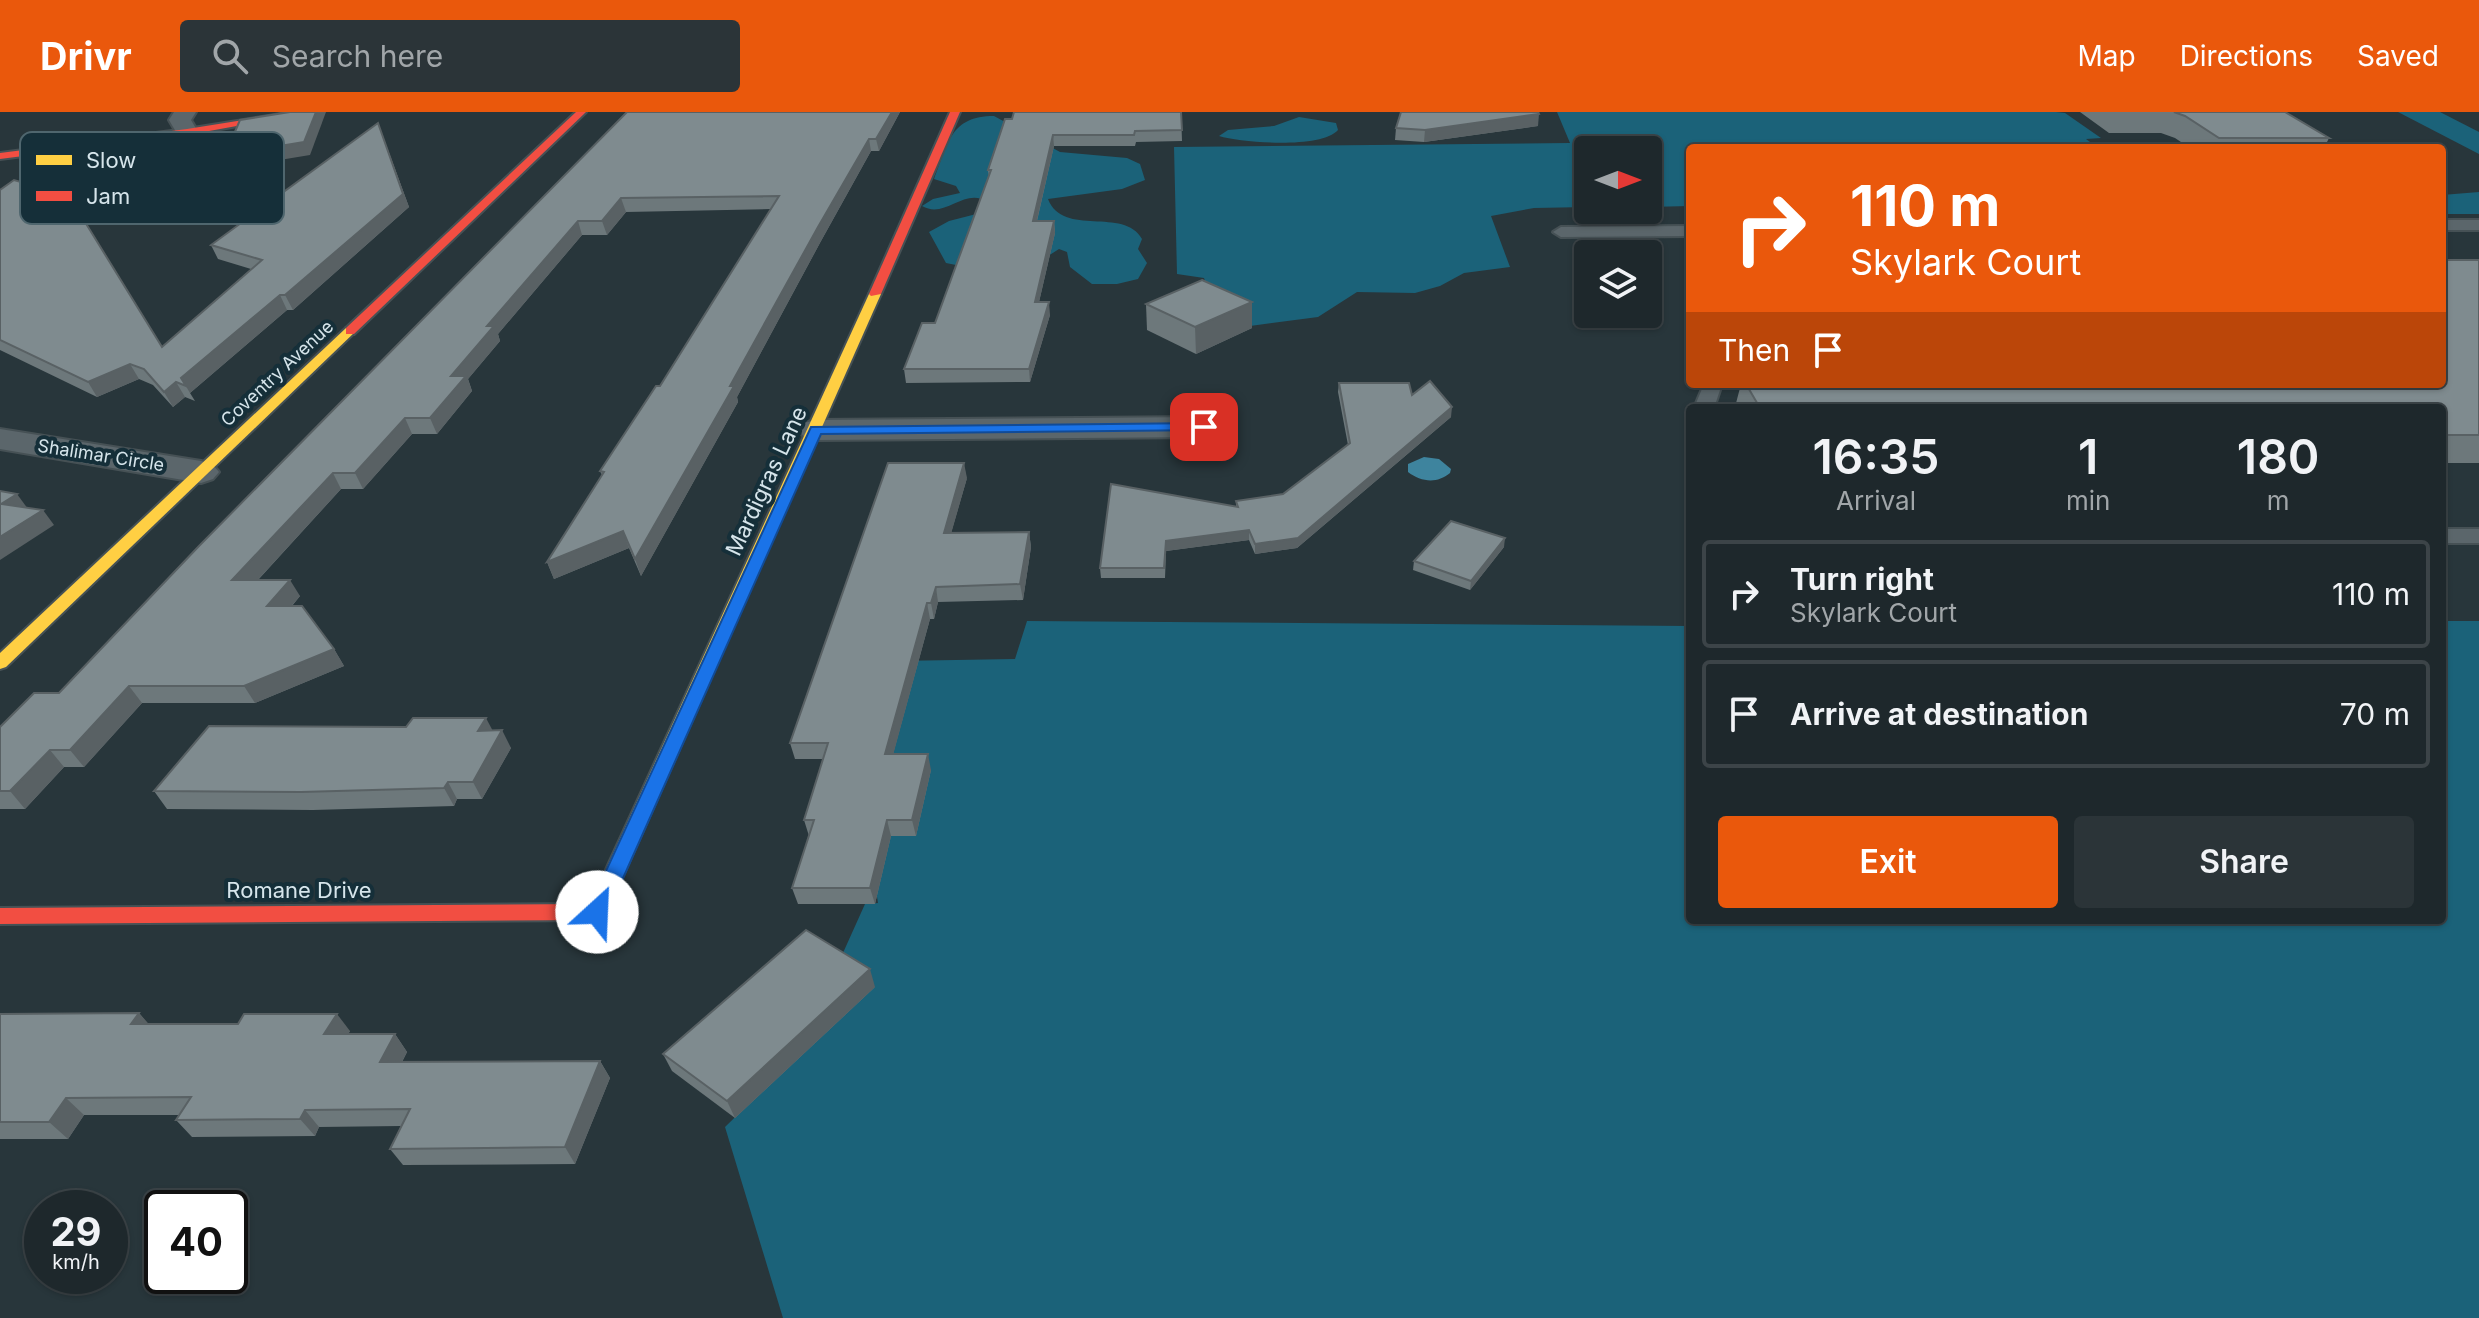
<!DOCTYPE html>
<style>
:root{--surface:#1e282c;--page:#2b3438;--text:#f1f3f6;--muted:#a1a6a9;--line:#3c4448;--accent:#ea580c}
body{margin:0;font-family:Inter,sans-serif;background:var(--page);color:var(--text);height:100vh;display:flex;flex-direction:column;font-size:30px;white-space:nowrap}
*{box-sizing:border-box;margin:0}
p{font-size:26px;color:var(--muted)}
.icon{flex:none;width:44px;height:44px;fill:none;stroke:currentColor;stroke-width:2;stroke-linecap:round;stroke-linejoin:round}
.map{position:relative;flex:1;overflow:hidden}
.sheet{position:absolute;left:1686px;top:292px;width:760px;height:520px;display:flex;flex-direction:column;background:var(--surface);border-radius:8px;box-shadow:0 2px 6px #0004,0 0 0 2px var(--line)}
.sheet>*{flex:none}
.banner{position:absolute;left:1686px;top:32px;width:760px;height:244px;border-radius:8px;box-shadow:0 2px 6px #0004,0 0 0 2px var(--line);background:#ea580c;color:#fff;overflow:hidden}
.needle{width:52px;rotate:90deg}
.controls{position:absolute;left:1574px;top:24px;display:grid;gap:16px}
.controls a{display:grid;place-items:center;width:88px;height:88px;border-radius:8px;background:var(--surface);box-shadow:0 2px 6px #0004,0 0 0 2px var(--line);font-size:40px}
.speed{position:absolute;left:24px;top:1078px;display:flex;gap:16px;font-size:40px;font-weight:700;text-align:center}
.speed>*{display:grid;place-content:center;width:104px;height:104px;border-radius:50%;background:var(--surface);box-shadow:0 2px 6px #0004,0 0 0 2px var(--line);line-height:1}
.speed small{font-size:20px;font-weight:400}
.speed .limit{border:4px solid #111;border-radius:12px;background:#fff;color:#111}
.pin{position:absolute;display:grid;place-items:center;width:68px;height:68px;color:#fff;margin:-34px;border-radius:16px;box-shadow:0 4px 12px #0006}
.me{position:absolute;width:88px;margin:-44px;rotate:25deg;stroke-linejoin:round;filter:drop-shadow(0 0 6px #0008)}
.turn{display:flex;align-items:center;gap:28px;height:168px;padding:0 32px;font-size:36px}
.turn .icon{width:104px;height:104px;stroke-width:2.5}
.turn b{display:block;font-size:56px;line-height:68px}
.then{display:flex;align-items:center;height:76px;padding:0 32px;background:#0003;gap:16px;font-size:30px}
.eta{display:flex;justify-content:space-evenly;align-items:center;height:136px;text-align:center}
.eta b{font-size:48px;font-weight:600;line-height:56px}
.button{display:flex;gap:16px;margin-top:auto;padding:16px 32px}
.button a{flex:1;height:92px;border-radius:8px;background:var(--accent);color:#fff;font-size:32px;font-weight:600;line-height:92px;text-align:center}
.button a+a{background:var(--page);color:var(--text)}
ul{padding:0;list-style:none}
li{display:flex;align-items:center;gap:24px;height:108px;margin:0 16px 12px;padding:0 16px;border:4px solid var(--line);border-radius:8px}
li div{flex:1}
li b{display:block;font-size:30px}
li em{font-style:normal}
header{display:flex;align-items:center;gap:48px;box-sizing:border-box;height:112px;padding:0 40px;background:var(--accent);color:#fff}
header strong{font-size:38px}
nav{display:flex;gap:44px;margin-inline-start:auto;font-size:28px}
.search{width:560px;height:72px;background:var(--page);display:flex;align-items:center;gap:20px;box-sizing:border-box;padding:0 28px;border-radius:8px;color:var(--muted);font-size:30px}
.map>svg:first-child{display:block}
.green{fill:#1b6279}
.water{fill:#3e849e}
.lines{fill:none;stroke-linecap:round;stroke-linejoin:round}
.lane-casing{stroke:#465155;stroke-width:4}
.street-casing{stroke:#465155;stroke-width:4}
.slow-casing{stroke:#465155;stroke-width:4}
.jam-casing{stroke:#465155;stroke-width:4}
.lane{fill:#5b666b;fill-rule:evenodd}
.street{fill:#5b666b;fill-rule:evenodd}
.slow{fill:#ffcf43;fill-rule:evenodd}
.jam{fill:#f24e42;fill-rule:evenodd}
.wall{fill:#6d787b}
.shaded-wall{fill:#596164}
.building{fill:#7f8b8f;stroke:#596164;stroke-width:2}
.route{fill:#1a73e8;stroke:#114b97;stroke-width:2}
.labels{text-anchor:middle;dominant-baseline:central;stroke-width:8;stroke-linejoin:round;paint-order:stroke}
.far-street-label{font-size:18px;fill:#d6e5eb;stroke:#152f39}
.street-label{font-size:22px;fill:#d6e5eb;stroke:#152f39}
.key{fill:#152f39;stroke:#4f666e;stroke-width:2}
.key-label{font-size:22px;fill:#d6e5eb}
</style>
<header>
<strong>Drivr</strong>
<div class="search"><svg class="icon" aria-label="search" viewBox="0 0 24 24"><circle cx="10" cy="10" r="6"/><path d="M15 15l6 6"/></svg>Search here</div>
<nav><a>Map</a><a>Directions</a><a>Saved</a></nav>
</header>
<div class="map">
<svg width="2479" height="1206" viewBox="0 0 2479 1206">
<rect width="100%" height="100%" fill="#28363b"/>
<g class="green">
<polygon points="1557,0 2056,0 2065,1 2101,26 2086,27 2098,36 1690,36 1690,94 1648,95 1648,38 1588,38 1588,95 1534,96 1491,104 1510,155 1464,161 1440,174 1415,181 1357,180 1318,205 1250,214 1212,191 1204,166 1177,162 1174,35 1570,31"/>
<polygon points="2398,0 2440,0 2479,20 2479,42"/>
<path d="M994 4 1060 40 1127 46 1140 52 1145 68 1122 77 1048 87C1063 126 1124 94 1142 127L1138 137 1147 151 1138 167 1117 172H1092L1070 155 1067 140 1059 137 1045 146 966 155 946 151 929 120 949 109 988 99 989 91C965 73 946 108 922 94L933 87 960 81 956 74 934 67C948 32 950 4 994 4Z"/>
<path d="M1299 5 1336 11 1338 18C1321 37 1243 31 1219 24L1228 18 1274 14Z"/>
<polygon points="2479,80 2479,102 2442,102 2442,83"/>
<polygon points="1027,509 1690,514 1690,808 2442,808 2442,509 2479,509 2479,1206 783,1206 725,1015 869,875 838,852 865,792 878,791 860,676 896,549 1015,547"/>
</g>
<path class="water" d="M1424 345 1439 347 1451 357 1450 361C1437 372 1421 370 1408 360V352Z"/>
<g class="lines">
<defs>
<g id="lane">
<rect x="2442" y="108" width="37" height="10"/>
<polygon points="1690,114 1690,124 1561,125 1553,120 1561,115"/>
<polygon points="1704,272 1722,272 1714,296 1694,296"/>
<rect x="2442" y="417" width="37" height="14"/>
</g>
<g id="street">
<polygon points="174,0 196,0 191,8 198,20 195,25 179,25 169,8"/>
<polygon points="1204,305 1216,308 1221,315 1216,322 1204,325 816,328 804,325 799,318 804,311 816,308"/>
<polygon points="0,317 201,349 213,353 219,360 213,367 201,371 0,337"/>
</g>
<g id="slow">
<polygon points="875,178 881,182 613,786 610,792 603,794 596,792 593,786 869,182"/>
<polygon points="346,216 356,219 6,555 0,557 0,541"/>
</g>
<g id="jam">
<polygon points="293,0 315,0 187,23 0,47 0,41 187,17"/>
<polygon points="576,0 586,0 354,222 346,222 346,216"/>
<polygon points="950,0 960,0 881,182 871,184 869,182"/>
<polygon points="603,778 610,780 613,786 604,806 597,808 0,812 0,796 590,792 596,780"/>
</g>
</defs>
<use href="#lane" class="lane-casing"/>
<use href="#street" class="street-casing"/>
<use href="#slow" class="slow-casing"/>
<use href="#jam" class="jam-casing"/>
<use href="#lane" class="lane"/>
<use href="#street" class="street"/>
<use href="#slow" class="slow"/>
<use href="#jam" class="jam"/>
</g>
<g class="wall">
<polygon points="627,0 900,0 879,39 871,39 821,129 737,285 738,290 641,464 629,436 554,467 547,450 602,363 600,359 660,274 771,97 626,100 607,123 582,123 498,222 500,229 468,267 472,279 437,322 412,322 363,377 341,377 258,468 300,484 292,494 334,537 344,554 255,591 142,591 84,655 64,655 25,697 0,697 0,615 59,581"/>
<polygon points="1181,0 1182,29 1136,30 1135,34 1054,34 1037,109 1054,109 1055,121 1039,190 1050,203 1030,270 906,271 904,257 935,211 989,65 988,58 1012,7"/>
<polygon points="2080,0 2285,0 2329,26 2324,36 2190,36 2175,26 2161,21 2109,21"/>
<polygon points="378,11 409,95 293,198 287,198 190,281 195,289 185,285 173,295 153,273 139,267 97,285 0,238 0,78 162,235 251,157 218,147 211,133"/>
<polygon points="1538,14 1424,30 1395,28 1396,16"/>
<polygon points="2479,148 2479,351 2442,351 2442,296 1736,296 1735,295 1741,272 2442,272"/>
<polygon points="1146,192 1252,216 1196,242 1147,218"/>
<polygon points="1339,271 1412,283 1451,305 1297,436 1255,442 1249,428 1166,439 1165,466 1101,466 1100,456 1236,394 1236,389 1283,382 1348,333 1338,280"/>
<polygon points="967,366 951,421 1029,420 1031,435 1023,488 938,490 934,507 930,507 893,642 931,658 916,724 891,724 875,792 798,792 792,776 809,724 804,708 823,647 795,647 790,631"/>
<polygon points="1504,435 1470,478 1413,458 1414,449"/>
<polygon points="493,619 511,636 482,687 457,687 454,694 313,698 167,697 154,679"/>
<polygon points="875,875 735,1006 672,959 663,942"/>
<polygon points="139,901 148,912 350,919 348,922 395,922 407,940 402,950 600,949 610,966 575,1052 403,1053 390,1037 401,1014 319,1015 315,1024 192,1025 176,1008 180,1003 84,1003 68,1027 0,1027 0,902"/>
</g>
<g class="shaded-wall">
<polygon points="316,0 326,0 310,43 232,56 225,43"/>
<polygon points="892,0 900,0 879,39 876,27"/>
<polygon points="1539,2 1538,14 1424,30 1425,18"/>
<polygon points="378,11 409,95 293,198 285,183"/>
<polygon points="1053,23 1054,34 1034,121 1033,109"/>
<polygon points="869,27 871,39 821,129 737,285 738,290 641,464 635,447 818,115"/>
<polygon points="621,86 626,100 607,123 602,109"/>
<polygon points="578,109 582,123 498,222 500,229 468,267 472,279 437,322 430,306 451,264 487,214"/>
<polygon points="1054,109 1055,121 1036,203 1035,190"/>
<polygon points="280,183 287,198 190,281 181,266"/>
<polygon points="1049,190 1050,203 1030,270 1029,257"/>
<polygon points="1252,190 1252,216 1196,242 1195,215"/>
<polygon points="130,252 139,267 97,285 88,270"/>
<polygon points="176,270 185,285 173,295 164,280"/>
<polygon points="1452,295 1451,305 1297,436 1255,442 1255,432"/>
<polygon points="405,306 412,322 363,377 355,361"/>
<polygon points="964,351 967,366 947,436 944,421"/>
<polygon points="333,361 341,377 243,484 232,468"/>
<polygon points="17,382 28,397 1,392"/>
<polygon points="43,398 54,413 0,448 0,425"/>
<polygon points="1249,418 1249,428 1166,439 1165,466 1166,429"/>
<polygon points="623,419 629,436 554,467 547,450"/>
<polygon points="1029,420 1031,435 1023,488 1020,472"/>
<polygon points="1505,426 1504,435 1470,478 1471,469"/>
<polygon points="290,468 300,484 277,511 267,494"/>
<polygon points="936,475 938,490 934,507 931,491"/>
<polygon points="927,491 930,507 889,658 885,642"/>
<polygon points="334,537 344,554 255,591 244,574"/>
<polygon points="129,574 142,591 84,655 70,638"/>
<polygon points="486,606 495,623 478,619"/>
<polygon points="502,618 511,636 482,687 473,670"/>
<polygon points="50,638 64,655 25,697 10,679"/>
<polygon points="928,642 931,658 916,724 912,708"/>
<polygon points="448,670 457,687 454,694 444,676"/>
<polygon points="887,708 891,724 875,792 870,776"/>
<polygon points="870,857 875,875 735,1006 727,989"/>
<polygon points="139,901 155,919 131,912"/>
<polygon points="337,902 350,919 338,940 324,922"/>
<polygon points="395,922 407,940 393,967 380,950"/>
<polygon points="600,949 610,966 575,1052 565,1035"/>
<polygon points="66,986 84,1003 68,1027 49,1010"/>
<polygon points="305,998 319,1015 315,1024 300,1007"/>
</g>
<g class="building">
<polygon points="290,0 316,0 304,30 225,43 240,8"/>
<polygon points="627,0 892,0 876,27 869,27 818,115 730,274 734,274 635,447 623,419 547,450 604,360 600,359 656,274 660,274 779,84 621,86 602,109 578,109 487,214 494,214 451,264 466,264 430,306 405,306 355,361 333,361 232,468 290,468 267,494 302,494 334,537 244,574 129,574 70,638 50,638 10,679 0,679 0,615 34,581 59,581 199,434"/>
<polygon points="1014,0 1181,0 1182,18 1135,19 1134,23 1053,23 1033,109 1054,109 1035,190 1049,190 1029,257 904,257 922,211 935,211 991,58 988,58 1005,7 1012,7"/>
<polygon points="1401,0 1538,0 1539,2 1425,18 1396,16"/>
<polygon points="2174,0 2285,0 2329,26 2219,26 2185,4"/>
<polygon points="378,11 403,82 285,183 280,183 181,266 186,274 176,270 164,280 144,257 130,252 88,270 0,228 0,78 14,68 69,84 162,235 262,148 211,133"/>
<polygon points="2442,148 2479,148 2479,323 2442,323 2442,296 1760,296 1746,272 2442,272"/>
<polygon points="1202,168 1252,190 1195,215 1146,192"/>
<polygon points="1430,269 1452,295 1298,426 1255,432 1249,418 1166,429 1164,456 1100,456 1111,372 1238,395 1236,389 1283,382 1350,331 1339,271 1409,271 1412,283"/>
<polygon points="888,351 964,351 944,421 1029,420 1020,472 936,475 931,491 927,491 885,642 928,642 912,708 887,708 870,776 792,776 814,708 804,708 828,631 790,631"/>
<polygon points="0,379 17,382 1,392 43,398 0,425"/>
<polygon points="1451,409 1505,426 1471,469 1414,449"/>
<polygon points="413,606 486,606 478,619 502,618 473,670 448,670 444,676 301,680 154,679 209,614 406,615"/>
<polygon points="806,818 870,857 727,989 663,942"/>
<polygon points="139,901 131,912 238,912 244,902 337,902 324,922 395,922 380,950 600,949 565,1035 390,1037 410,997 305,998 300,1007 176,1008 191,985 66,986 49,1010 0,1010 0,902"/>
</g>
<polygon class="route" points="1204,311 1209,312 1209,318 821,322 608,800 605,806 597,808 590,806 587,800 811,315"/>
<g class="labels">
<g class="far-street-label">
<text transform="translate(277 261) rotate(-43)">Coventry Avenue</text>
<text transform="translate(101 343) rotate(9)">Shalimar Circle</text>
</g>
<g class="street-label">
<text transform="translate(766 369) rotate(-65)">Mardigras Lane</text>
<text x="299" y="778">Romane Drive</text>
</g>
</g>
<rect x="20" y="20" width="264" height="92" rx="12" class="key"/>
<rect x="36" y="43" width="36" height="10" fill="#ffcf43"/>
<rect x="36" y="79" width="36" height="10" fill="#f24e42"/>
<g class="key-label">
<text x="86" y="56">Slow</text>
<text x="86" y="92">Jam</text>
</g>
</svg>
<div class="controls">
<a><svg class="needle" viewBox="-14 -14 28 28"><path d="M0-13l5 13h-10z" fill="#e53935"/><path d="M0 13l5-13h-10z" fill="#a1a6a9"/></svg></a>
<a><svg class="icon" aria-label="layers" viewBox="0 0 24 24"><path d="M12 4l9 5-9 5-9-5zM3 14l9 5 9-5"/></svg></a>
</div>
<div class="speed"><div>29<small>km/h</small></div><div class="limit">40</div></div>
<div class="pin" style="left:1204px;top:315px;background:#d93025"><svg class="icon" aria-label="arrive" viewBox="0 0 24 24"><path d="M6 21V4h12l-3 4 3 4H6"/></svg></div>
<svg class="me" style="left:597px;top:800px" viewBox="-20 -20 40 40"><circle r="19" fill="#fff"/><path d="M0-13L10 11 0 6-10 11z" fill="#1a73e8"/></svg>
<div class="banner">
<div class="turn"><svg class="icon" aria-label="right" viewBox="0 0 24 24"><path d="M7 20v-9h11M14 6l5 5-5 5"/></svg><div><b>110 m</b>Skylark Court</div></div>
<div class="then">Then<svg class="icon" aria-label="arrive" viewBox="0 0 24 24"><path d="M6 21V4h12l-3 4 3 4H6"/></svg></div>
</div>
<section class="sheet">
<div class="eta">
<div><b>16:35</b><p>Arrival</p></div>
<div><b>1</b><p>min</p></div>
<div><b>180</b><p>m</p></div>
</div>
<ul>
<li><svg class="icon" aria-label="right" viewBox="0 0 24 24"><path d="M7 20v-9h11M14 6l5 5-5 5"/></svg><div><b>Turn right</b><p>Skylark Court</p></div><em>110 m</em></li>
<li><svg class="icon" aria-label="arrive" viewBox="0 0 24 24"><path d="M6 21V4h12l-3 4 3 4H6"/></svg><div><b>Arrive at destination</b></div><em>70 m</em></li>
</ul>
<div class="button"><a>Exit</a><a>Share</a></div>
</section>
</div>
